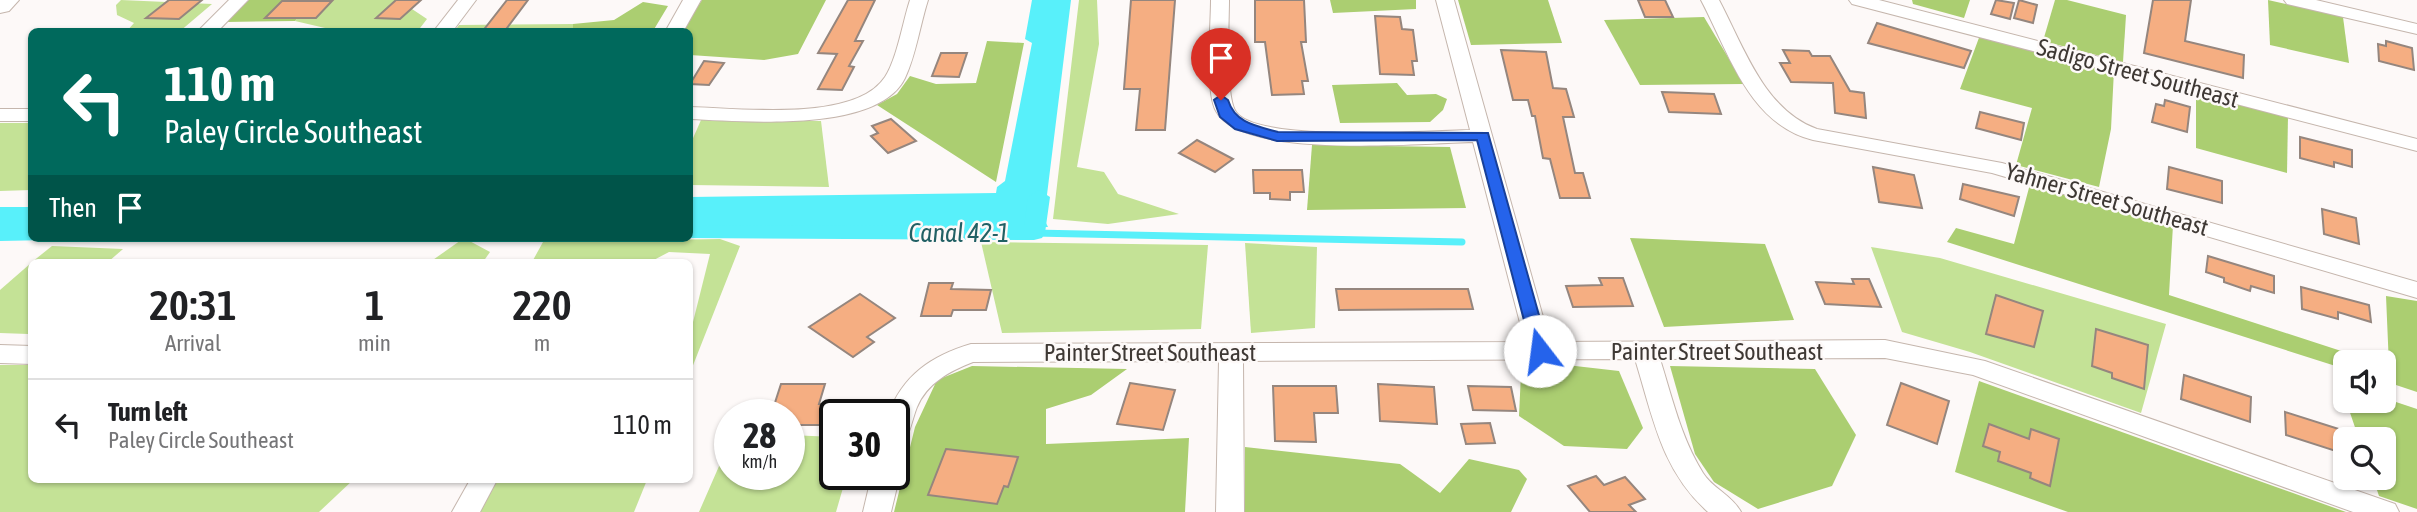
<!DOCTYPE html>
<style>
:root{--surface:#fff;--page:#f2f2f2;--text:#202124;--muted:#757577;--line:#e0e0e0}
body{margin:0;font-family:"Asap Condensed",sans-serif;background:var(--page);color:var(--text);height:100vh;display:flex;flex-direction:column;font-size:26px;white-space:nowrap}
*{box-sizing:border-box;margin:0}
p{font-size:23px;color:var(--muted)}
.icon{flex:none;width:38px;height:38px;fill:none;stroke:currentColor;stroke-width:2;stroke-linecap:round;stroke-linejoin:round}
.map{position:relative;flex:1;overflow:hidden}
.panel{position:absolute;left:28px;top:259px;width:665px;height:224px;display:flex;flex-direction:column;background:var(--surface);border-radius:10px;box-shadow:0 2px 5px #0004}
.panel>*{flex:none}
.guide{position:absolute;left:28px;top:28px;width:665px;height:214px;border-radius:10px;box-shadow:0 2px 5px #0004;background:#00695c;color:#fff;overflow:hidden}
.tools{position:absolute;left:2333px;top:350px;display:grid;gap:14px}
.tools a{display:grid;place-items:center;width:63px;height:63px;border-radius:10px;background:var(--surface);box-shadow:0 2px 5px #0004;font-size:35px}
.speed{position:absolute;left:714px;top:399px;display:flex;gap:14px;font-size:35px;font-weight:700;text-align:center}
.speed>*{display:grid;place-content:center;width:91px;height:91px;border-radius:50%;background:var(--surface);box-shadow:0 2px 5px #0004;line-height:1}
.speed small{font-size:18px;font-weight:400}
.speed .limit{border:4px solid #111;border-radius:10px;background:#fff;color:#111}
.pin{position:absolute;display:grid;place-items:center;width:60px;height:60px;color:#fff;margin:-72px -30px;border-radius:50% 50% 50% 0;rotate:-45deg;box-shadow:0 0 7px #0007}
.pin .icon{rotate:45deg}
.me{position:absolute;width:77px;margin:-38px;rotate:345deg;stroke-linejoin:round;filter:drop-shadow(0 0 5px #0008)}
.turn{display:flex;align-items:center;gap:24px;height:147px;padding:0 21px;font-size:32px}
.turn .icon{width:91px;height:91px;stroke-width:2.5}
.turn b{display:block;font-size:49px;line-height:60px}
.then{display:flex;align-items:center;height:66px;padding:0 21px;background:#0003;gap:14px;font-size:26px}
.eta{display:flex;justify-content:space-evenly;align-items:center;height:119px;text-align:center}
.eta b{font-size:42px;font-weight:600;line-height:49px}
ul{padding:0;list-style:none}
li{display:flex;align-items:center;gap:21px;height:91px;padding:0 21px;border-top:2px solid var(--line)}
li div{flex:1}
li b{display:block;font-size:26px}
li em{font-style:normal}
.map>svg:first-child{display:block}
.green{fill:#c4e296}
.forest{fill:#abce71}
.water{fill:#58f0fa}
.lines{fill:none;stroke-linecap:round;stroke-linejoin:round}
.stream{stroke:#58f0fa;stroke-width:7}
.canal{fill:#58f0fa;fill-rule:evenodd}
.building{fill:#f5ae82;stroke:#95867e;stroke-width:2}
.street-casing{stroke:#c5b6ad;stroke-width:2}
.secondary-casing{stroke:#c5b6ad;stroke-width:2}
.street{fill:#fff;fill-rule:evenodd}
.secondary{fill:#fff;fill-rule:evenodd}
.route{fill:#2563eb;stroke:#184099;stroke-width:2}
.labels{text-anchor:middle;dominant-baseline:central;stroke-width:5;stroke-linejoin:round;paint-order:stroke}
.street-label{font-size:24px;fill:#3e3834;stroke:#fdf9f8}
.water-label{font-size:26px;font-style:italic;fill:#216064;stroke:#fdf9f8}
</style>
<div class="map">
<svg width="2417" height="512" viewBox="0 0 2417 512">
<rect width="100%" height="100%" fill="#fdf9f8"/>
<g class="green">
<polygon points="121,0 212,4 179,32 127,31 134,23 117,15 116,5"/>
<polygon points="311,0 413,0 412,9 427,19 417,32 323,31 325,28 295,21"/>
<polygon points="1079,0 1097,0 1099,44 1077,167 1104,172 1118,194 1179,214 1108,224 1053,219"/>
<polygon points="573,24 573,31 454,32 459,25"/>
<polygon points="701,120 821,121 829,187 690,185 690,145"/>
<polygon points="0,123 31,123 31,190 0,191"/>
<polygon points="464,238 490,252 483,262 430,262"/>
<polygon points="720,239 740,246 690,373 690,334 710,254 669,252 650,262 532,262 543,242"/>
<polygon points="981,242 1208,245 1201,329 1002,333"/>
<polygon points="1245,243 1317,247 1315,328 1251,333"/>
<polygon points="52,246 123,249 108,262 32,262"/>
<polygon points="1871,247 1940,258 2166,324 2141,413 1970,352 1902,332"/>
<polygon points="31,263 31,331 28,334 0,333 0,290"/>
<polygon points="0,365 31,365 32,480 353,480 319,512 0,512"/>
<polygon points="789,435 835,437 835,474 847,474 836,512 699,512 730,441 730,474 789,474"/>
<polygon points="493,480 647,480 634,512 477,512"/>
</g>
<g class="forest">
<polygon points="249,0 311,0 295,21 226,22"/>
<polygon points="702,0 826,0 798,54 764,60 690,55 690,32 681,32"/>
<polygon points="1330,0 1416,0 1416,9 1333,13"/>
<polygon points="1458,0 1548,0 1562,43 1471,45"/>
<polygon points="1912,0 1970,0 1964,18 1913,4"/>
<polygon points="2055,0 2067,0 2126,15 2123,62 2043,41"/>
<polygon points="2268,0 2343,17 2349,63 2270,45"/>
<polygon points="643,2 668,6 653,31 573,31 573,24 614,20"/>
<polygon points="1704,17 1744,84 1640,85 1604,20"/>
<polygon points="1980,35 2114,70 2111,129 2099,187 2016,165 2032,108 1960,89"/>
<polygon points="987,41 1024,43 996,182 877,105 897,94 910,76 936,84 976,83"/>
<polygon points="1397,83 1407,95 1436,94 1447,99 1443,110 1430,122 1340,123 1332,85"/>
<polygon points="2196,91 2288,116 2287,173 2196,148"/>
<polygon points="1312,145 1450,147 1466,208 1307,210"/>
<polygon points="2030,184 2173,225 2169,295 2375,362 2345,362 2345,369 1947,242 1956,228 2014,244"/>
<polygon points="1630,238 1765,244 1794,320 1664,327"/>
<polygon points="2386,296 2417,301 2417,392 2384,381 2384,365 2389,366"/>
<polygon points="1549,363 1619,371 1643,428 1627,449 1564,446 1519,416 1521,373"/>
<polygon points="972,366 1127,369 1091,395 1046,409 1046,444 1189,438 1185,512 894,512 915,427 937,380"/>
<polygon points="1670,366 1815,369 1856,435 1832,486 1758,509 1714,482 1695,454"/>
<polygon points="1979,381 2346,512 2068,512 1955,472"/>
<polygon points="2384,398 2417,409 2417,509 2379,496 2373,478 2384,478 2384,439 2359,439 2346,401 2384,401"/>
<polygon points="1245,447 1400,464 1440,493 1469,459 1519,470 1527,479 1511,512 1245,512"/>
</g>
<g class="water">
<polygon points="1032,0 1071,0 1044,219 1048,227 690,229 690,197 996,193 997,187 1005,181 1032,43 1025,39"/>
<polygon points="0,207 31,207 32,238 149,238 0,241"/>
</g>
<g class="lines">
<polyline class="stream" points="1034,233 1462,242"/>
<polygon class="canal" points="1039,190 1050,197 1045,233 1042,238 1034,240 686,238 690,238 690,225 1024,226 1028,197"/>
</g>
<g class="building">
<polygon points="169,0 202,0 179,19 146,18"/>
<polygon points="396,0 421,0 400,19 376,18"/>
<polygon points="507,0 528,0 504,32 482,32"/>
<polygon points="848,0 875,0 855,41 863,41 849,66 854,67 842,90 818,89 837,54 818,53"/>
<polygon points="1131,0 1175,0 1165,130 1136,130 1140,89 1124,89"/>
<polygon points="1255,0 1304,0 1306,42 1301,42 1308,81 1302,81 1304,94 1272,95 1265,42 1255,42"/>
<polygon points="1638,0 1665,0 1673,17 1645,17"/>
<polygon points="1996,0 2014,3 2010,19 1991,14"/>
<polygon points="2019,0 2037,5 2033,23 2014,18"/>
<polygon points="2153,0 2191,0 2185,41 2244,55 2243,78 2144,53"/>
<polygon points="282,1 332,1 316,18 265,18"/>
<polygon points="1375,16 1400,17 1402,29 1413,30 1417,61 1412,61 1414,75 1380,74"/>
<polygon points="1877,23 1971,51 1964,68 1868,43"/>
<polygon points="2386,41 2412,48 2414,70 2379,61 2378,44 2386,46"/>
<polygon points="1501,50 1546,52 1553,88 1566,89 1574,117 1563,117 1575,173 1583,173 1590,198 1560,198 1550,159 1543,158 1535,116 1532,116 1528,100 1513,100"/>
<polygon points="1783,50 1809,51 1812,56 1830,56 1850,91 1864,93 1866,118 1835,113 1833,83 1791,82 1780,63 1790,63"/>
<polygon points="941,53 967,53 959,77 932,76"/>
<polygon points="704,61 724,63 709,85 690,84"/>
<polygon points="1662,92 1714,94 1721,114 1669,112"/>
<polygon points="2165,100 2190,107 2187,132 2152,122 2156,104 2164,106"/>
<polygon points="1980,112 2024,123 2021,140 1976,128"/>
<polygon points="891,119 916,141 888,153 871,136 878,133 872,126"/>
<polygon points="2300,137 2352,150 2352,167 2334,162 2334,167 2300,158"/>
<polygon points="1197,140 1233,159 1215,172 1179,153"/>
<polygon points="1873,167 1914,175 1922,208 1879,202"/>
<polygon points="2169,167 2222,181 2222,203 2167,189"/>
<polygon points="1253,170 1302,170 1304,192 1290,192 1290,200 1270,199 1270,193 1254,193"/>
<polygon points="1963,184 2019,197 2014,216 1960,199"/>
<polygon points="2322,209 2356,218 2359,244 2324,234"/>
<polygon points="2208,256 2274,276 2274,293 2251,286 2250,291 2224,282 2224,278 2206,272"/>
<polygon points="1599,278 1623,278 1633,306 1573,307 1566,286 1602,285"/>
<polygon points="1852,279 1869,279 1881,307 1825,304 1816,282 1854,284"/>
<polygon points="929,283 953,283 951,289 991,290 986,310 953,310 951,316 921,316"/>
<polygon points="2301,287 2369,305 2371,322 2338,312 2338,319 2302,309"/>
<polygon points="1336,289 1468,289 1473,309 1339,310"/>
<polygon points="860,294 895,318 867,337 874,342 853,357 809,327"/>
<polygon points="1996,295 2043,311 2034,347 1986,334"/>
<polygon points="2096,329 2148,345 2144,389 2112,378 2112,373 2092,366"/>
<polygon points="2184,375 2251,397 2250,422 2181,399"/>
<polygon points="1130,383 1175,390 1163,430 1117,424"/>
<polygon points="1901,383 1949,401 1937,444 1887,425"/>
<polygon points="781,384 825,384 819,404 829,404 823,425 789,425 789,415 771,415"/>
<polygon points="1378,384 1434,387 1437,424 1380,421"/>
<polygon points="1273,386 1336,386 1338,413 1314,413 1316,442 1275,441"/>
<polygon points="1468,386 1511,387 1516,411 1473,410"/>
<polygon points="2285,412 2345,431 2345,454 2286,435"/>
<polygon points="1490,423 1495,443 1466,444 1461,424"/>
<polygon points="1989,424 2029,439 2031,429 2059,439 2050,486 2030,478 2031,473 1998,461 2000,452 1983,446"/>
<polygon points="946,449 1018,457 1008,487 1004,486 997,504 928,495"/>
<polygon points="1596,476 1604,485 1625,477 1645,499 1629,505 1636,512 1590,512 1568,486"/>
</g>
<g class="lines">
<defs>
<g id="street">
<polygon points="229,0 248,0 217,32 197,32"/>
<polygon points="458,0 476,0 452,32 433,32"/>
<polygon points="683,0 701,0 683,32 665,32"/>
<path d="M910 0H928C920 25 916 55 905 78 878 134 741 121 690 119V107C738 108 855 123 885 77 897 59 903 21 910 0Z"/>
<path d="M1211 0H1229C1229 22 1225 97 1236 112 1258 143 1430 131 1470 130L1436 0H1454L1550 342 1885 340 1985 361 2395 504 2399 512H2353L1973 375 1885 358 1660 359C1672 397 1681 438 1703 473 1712 488 1732 495 1741 512H1708C1661 470 1653 417 1635 359L1243 361 1244 512H1216L1219 361 973 362C950 371 927 383 917 407 912 420 910 433 903 445L894 448V415H888C903 375 931 356 971 344L1525 342 1473 142C1421 143 1242 160 1216 111 1205 92 1211 25 1211 0Z"/>
<path d="M1701 0H1719C1744 47 1764 110 1817 129L2002 163 2417 282V298L1992 173 1813 140C1749 124 1729 53 1701 0Z"/>
<polygon points="1849,0 1879,0 2417,139 2417,151 1852,4"/>
<polygon points="2284,0 2316,0 2417,24 2417,34 2287,4"/>
<rect x="0" y="109" width="32" height="12"/>
<polygon points="0,345 32,346 32,364 0,363"/>
<polygon points="894,466 900,474 891,512 863,512 872,474 894,474"/>
<polygon points="470,480 497,480 480,512 452,512"/>
</g>
<polygon id="secondary" points="0,0 19,0 9,11 0,13"/>
</defs>
<use href="#street" class="street-casing"/>
<use href="#secondary" class="secondary-casing"/>
<use href="#street" class="street"/>
<use href="#secondary" class="secondary"/>
</g>
<path class="route" d="M1221 95 1228 100C1235 123 1256 126 1278 132L1488 133 1549 351 1546 355H1534L1532 351 1477 140 1277 141 1235 129 1220 117 1214 100Z"/>
<g class="labels">
<g class="street-label">
<text transform="translate(2138 73) rotate(15)">Sadigo Street Southeast</text>
<text transform="translate(2107 199) rotate(16)">Yahner Street Southeast</text>
<text x="1717" y="351">Painter Street Southeast</text>
<text x="1150" y="352">Painter Street Southeast</text>
</g>
<g class="water-label">
<text x="959" y="233">Canal 42-1</text>
</g>
</g>
</svg>
<div class="tools">
<a><svg class="icon" aria-label="sound" viewBox="0 0 24 24"><path d="M4 9h4l5-4v14l-5-4H4zM17 9q2 3 0 6"/></svg></a>
<a><svg class="icon" aria-label="search" viewBox="0 0 24 24"><circle cx="10" cy="10" r="6"/><path d="M15 15l6 6"/></svg></a>
</div>
<div class="speed"><div>28<small>km/h</small></div><div class="limit">30</div></div>
<div class="pin" style="left:1221px;top:100px;background:#d93025"><svg class="icon" aria-label="arrive" viewBox="0 0 24 24"><path d="M6 21V4h12l-3 4 3 4H6"/></svg></div>
<svg class="me" style="left:1540px;top:351px" viewBox="-20 -20 40 40"><circle r="19" fill="#fff"/><path d="M0-13L10 11 0 6-10 11z" fill="#2563eb"/></svg>
<div class="guide">
<div class="turn"><svg class="icon" aria-label="left" viewBox="0 0 24 24"><path d="M17 20v-9H6M10 6l-5 5 5 5"/></svg><div><b>110 m</b>Paley Circle Southeast</div></div>
<div class="then">Then<svg class="icon" aria-label="arrive" viewBox="0 0 24 24"><path d="M6 21V4h12l-3 4 3 4H6"/></svg></div>
</div>
<section class="panel">
<div class="eta">
<div><b>20:31</b><p>Arrival</p></div>
<div><b>1</b><p>min</p></div>
<div><b>220</b><p>m</p></div>
</div>
<ul>
<li><svg class="icon" aria-label="left" viewBox="0 0 24 24"><path d="M17 20v-9H6M10 6l-5 5 5 5"/></svg><div><b>Turn left</b><p>Paley Circle Southeast</p></div><em>110 m</em></li>
</ul>
</section>
</div>
